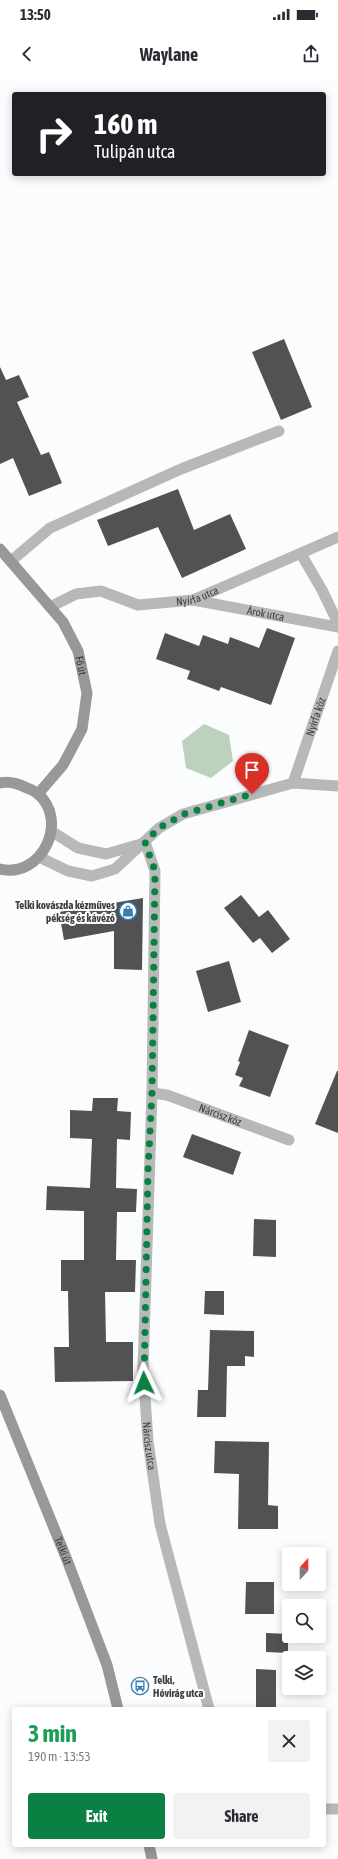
<!DOCTYPE html>
<meta charset="utf-8">
<style>
:root{--surface:#fff;--page:#f2f2f3;--text:#2b2b33;--muted:#7c7c81;--accent:#0b8043}
body{margin:0;font-family:"Asap Condensed",sans-serif;background:var(--page);color:var(--text);height:100vh;display:flex;flex-direction:column;font-size:15px;white-space:nowrap}
*{box-sizing:border-box;margin:0}
p{font-size:13px;color:var(--muted)}
.icon{flex:none;width:22px;height:22px;fill:none;stroke:currentColor;stroke-width:2;stroke-linecap:round;stroke-linejoin:round}
.map{position:relative;flex:1;overflow:hidden}
.drawer{position:absolute;left:12px;top:1627px;width:314px;height:140px;display:flex;flex-direction:column;background:var(--surface);border-radius:4px;box-shadow:0 2px 10px #0003}
.drawer>*{flex:none}
.hud{position:absolute;left:12px;top:12px;width:314px;height:84px;border-radius:4px;box-shadow:0 2px 10px #0003;background:#202124;color:#fff;overflow:hidden}
.needle{width:26px;rotate:21deg}
.buttons{position:absolute;left:282px;top:1467px;display:grid;gap:8px}
.buttons a{display:grid;place-items:center;width:44px;height:44px;border-radius:4px;background:var(--surface);box-shadow:0 2px 10px #0003;font-size:20px}
.pin{position:absolute;display:grid;place-items:center;width:34px;height:34px;color:#fff;margin:-41px -17px;border-radius:50% 50% 50% 0;rotate:-45deg;box-shadow:0 0 4px #0007}
.pin .icon{rotate:45deg}
.me{position:absolute;width:44px;margin:-22px;rotate:358deg;stroke-linejoin:round;filter:drop-shadow(0 0 3px #0008)}
.turn{display:flex;align-items:center;gap:14px;height:84px;padding:0 16px;font-size:18px}
.turn .icon{width:52px;height:52px;stroke-width:2.5}
.turn b{display:block;font-size:28px;line-height:34px}
.round{display:grid;place-items:center;flex:none;width:42px;height:42px;border-radius:4px;background:var(--page)}
.summary{display:flex;align-items:center;justify-content:space-between;height:68px;padding:0 16px}
h1{font-size:24px;font-weight:700;line-height:30px;color:#1e9e55}
.action{display:flex;gap:8px;margin-top:auto;padding:8px 16px}
.action a{flex:1;height:46px;border-radius:4px;background:var(--accent);color:#fff;font-size:16px;font-weight:700;line-height:46px;text-align:center}
.action a+a{background:var(--page);color:var(--text)}
.status{display:flex;justify-content:space-between;align-items:center;height:28px;padding:0 20px;background:var(--surface);direction:ltr}
.status svg{height:11px;fill:currentColor}
header{display:flex;justify-content:space-between;align-items:center;height:52px;padding:0 16px;background:var(--surface);font-size:18px;font-weight:700}
.map>svg:first-child{display:block}
.green{fill:#bcd2bc}
.building{fill:#505254}
.lines{fill:none;stroke-linecap:round;stroke-linejoin:round}
.service{stroke:#b7b9b9;stroke-width:11}
.minor{stroke:#b7b9b9;stroke-width:11}
.secondary{stroke:#969899;stroke-width:11}
.route{stroke:#0b8043;stroke-width:7;stroke-dasharray:0 12.6}
.labels{text-anchor:middle;dominant-baseline:central;stroke-width:4;stroke-linejoin:round;paint-order:stroke}
.street-label{font-size:11px;fill:#3c3d3e;stroke:#fff}
.poi-label{font-size:11px;font-weight:bold;fill:#3c3d3e;stroke:#fff;text-anchor:end}
</style>
<div class="status"><b>13:50</b><svg viewBox="0 0 49 12"><path d="M0 12V9h3v3zM5 12V6h3v6zM10 12V3h3v9zM15 12V0h3v12zM26 1h20v11H26zM47 4h2v5h-2z"/></svg></div>
<header><svg class="icon" aria-label="back" viewBox="0 0 24 24"><path d="M15 5l-7 7 7 7"/></svg>Waylane<svg class="icon" aria-label="share" viewBox="0 0 24 24"><path d="M12 15V3M7 8l5-5 5 5M5 13v7h14v-7"/></svg></header>
<div class="map">
<svg width="338" height="1779" viewBox="0 0 338 1779">
<rect width="100%" height="100%" fill="#fafcfe"/>
<polygon class="green" points="204,644 229,655 233,681 211,698 186,688 182,661"/>
<g class="building">
<polygon points="284,259 312,327 281,340 252,272"/>
<polygon points="0,287 6,300 19,295 29,317 17,322 41,375 49,372 62,403 29,416 13,378 0,384"/>
<polygon points="178,409 194,450 230,434 246,469 182,498 158,447 108,466 97,440"/>
<polygon points="267,548 295,558 271,625 221,607 219,611 187,599 190,591 156,579 165,553 199,566 203,555 228,564 230,557 259,568"/>
<polygon points="241,815 259,837 268,830 290,859 272,873 260,858 253,863 224,828"/>
<polygon points="143,818 142,890 114,889 114,851 64,860 59,832"/>
<polygon points="229,881 241,922 208,932 196,891"/>
<polygon points="249,950 289,965 270,1017 239,1006 243,998 235,995 240,982 238,981"/>
<polygon points="337,991 338,991 338,1053 315,1044"/>
<polygon points="93,1018 118,1018 117,1031 131,1032 130,1060 117,1059 116,1108 137,1109 136,1132 117,1132 116,1180 136,1180 135,1212 105,1212 106,1262 133,1262 133,1301 55,1302 54,1267 69,1267 68,1211 61,1211 61,1180 84,1180 84,1131 46,1130 47,1106 90,1108 92,1059 70,1058 70,1030 92,1031"/>
<polygon points="192,1054 241,1072 233,1095 183,1077"/>
<polygon points="254,1139 276,1140 276,1177 253,1176"/>
<polygon points="205,1211 224,1211 224,1235 204,1234"/>
<polygon points="210,1250 254,1251 254,1277 245,1276 245,1286 227,1286 226,1337 197,1337 198,1310 208,1310"/>
<polygon points="215,1361 269,1362 268,1425 278,1426 278,1449 238,1449 239,1394 214,1393"/>
<polygon points="246,1502 274,1502 274,1534 245,1534"/>
<polygon points="266,1553 288,1554 288,1573 266,1572"/>
<polygon points="256,1589 276,1590 276,1629 256,1629"/>
</g>
<g class="lines">
<polyline class="service" points="11,481 50,448 181,389 279,351"/>
<g class="minor">
<polyline points="301,474 322,510 338,543"/>
<path id="s1" d="M193 520 338 547"/>
<path id="s2" d="M50 527 76 514 101 511 138 525 193 520 338 457"/>
<path id="s3" d="M293 703 338 571"/>
<polyline points="51,751 78,768 106,774 141,764"/>
<path id="s4" d="M145 762 155 791 152 1013 143 1289 148 1361 160 1444 209 1629"/>
<polyline points="39,777 68,791 92,796 115,789 159,748 183,734 293,703 338,706"/>
<path id="s5" d="M152 1013 167 1015 289 1060"/>
<polyline points="324,1729 338,1729"/>
</g>
<g class="secondary">
<path id="s6" d="M0 469 63 542 78 571 87 613 82 649 63 685 38 714"/>
<path d="M0 703C8 701 19 704 27 708 30 709 34 711 37 713 70 740 42 799 0 789"/>
<path id="s7" d="M0 1315 67 1480 107 1585 118 1629"/>
<polyline points="149,1765 152,1779"/>
</g>
</g>
<g class="lines">
<polyline class="route" points="144,1303 148,1091 152,1013 155,791 145,762 159,748 184,734 252,714"/>
</g>
<defs>
<symbol id="shop-ring" viewBox="-11 -11 22 22"><circle r="9.5" fill="#fff" stroke="#3580b3" stroke-width="1.5"/><path d="M-5-2.5h2.3a2.7 3.5 0 0 1 5.4 0H5L5.5 6h-11ZM-1.5-2.5h3a1.5 2.3 0 0 0-3 0Z" fill="#3580b3"/></symbol>
<symbol id="bus-ring" viewBox="-11 -11 22 22"><circle r="9.5" fill="#fff" stroke="#3580b3" stroke-width="1.5"/><path d="M-5-6H5V4H4V6H2V4H-2V6H-4V4H-5ZM-3.5-4V0h7V-4ZM-3.5 1.2v1.5H-2V1.2ZM2 1.2v1.5H3.5V1.2Z" fill="#3580b3"/></symbol>
</defs>
<g fill-rule="evenodd">
<use href="#shop-ring" x="118" y="821" width="20" height="20"/>
<use href="#bus-ring" x="130" y="1596" width="20" height="20"/>
</g>
<g class="labels">
<g class="street-label">
<text stroke="none"><textPath href="#s2" startOffset="154">Nyírfa utca</textPath></text>
<text stroke="none"><textPath href="#s1" startOffset="74">Árok utca</textPath></text>
<text stroke="none"><textPath href="#s6" startOffset="144">Fő út</textPath></text>
<text stroke="none"><textPath href="#s3" startOffset="70">Nyírfa köz</textPath></text>
<text stroke="none"><textPath href="#s5" startOffset="72">Nárcisz köz</textPath></text>
<text stroke="none"><textPath href="#s4" startOffset="606">Nárcisz utca</textPath></text>
<text stroke="none"><textPath href="#s7" startOffset="168">Telki út</textPath></text>
</g>
<g class="poi-label">
<text x="115" y="825">Telki kovászda kézműves<tspan x="115" dy="13">pékség és kávézó</tspan></text>
<text x="153" y="1600" text-anchor="start">Telki,<tspan x="153" dy="13">Hóvirág utca</tspan></text>
</g>
</g>
</svg>
<div class="buttons">
<a><svg class="needle" viewBox="-14 -14 28 28"><path d="M0-13l5 13h-10z" fill="#e53935"/><path d="M0 13l5-13h-10z" fill="#7c7c81"/></svg></a>
<a><svg class="icon" aria-label="search" viewBox="0 0 24 24"><circle cx="10" cy="10" r="6"/><path d="M15 15l6 6"/></svg></a>
<a><svg class="icon" aria-label="layers" viewBox="0 0 24 24"><path d="M12 4l9 5-9 5-9-5zM3 14l9 5 9-5"/></svg></a>
</div>
<div class="pin" style="left:252px;top:714px;background:#d93025"><svg class="icon" aria-label="arrive" viewBox="0 0 24 24"><path d="M6 21V4h12l-3 4 3 4H6"/></svg></div>
<svg class="me" style="left:144px;top:1303px" viewBox="-20 -20 40 40"><path d="M0-17L14 15 0 8-14 15z" fill="#0b8043" stroke="#fff" stroke-width="4"/></svg>
<div class="hud">
<div class="turn"><svg class="icon" aria-label="right" viewBox="0 0 24 24"><path d="M7 20v-9h11M14 6l5 5-5 5"/></svg><div><b>160 m</b>Tulipán utca</div></div>
</div>
<section class="drawer">
<div class="summary"><div><h1>3 min</h1><p>190 m · 13:53</p></div><a class="round"><svg class="icon" aria-label="close" viewBox="0 0 24 24"><path d="M6 6l12 12M18 6L6 18"/></svg></a></div>
<div class="action"><a>Exit</a><a>Share</a></div>
</section>
</div>
